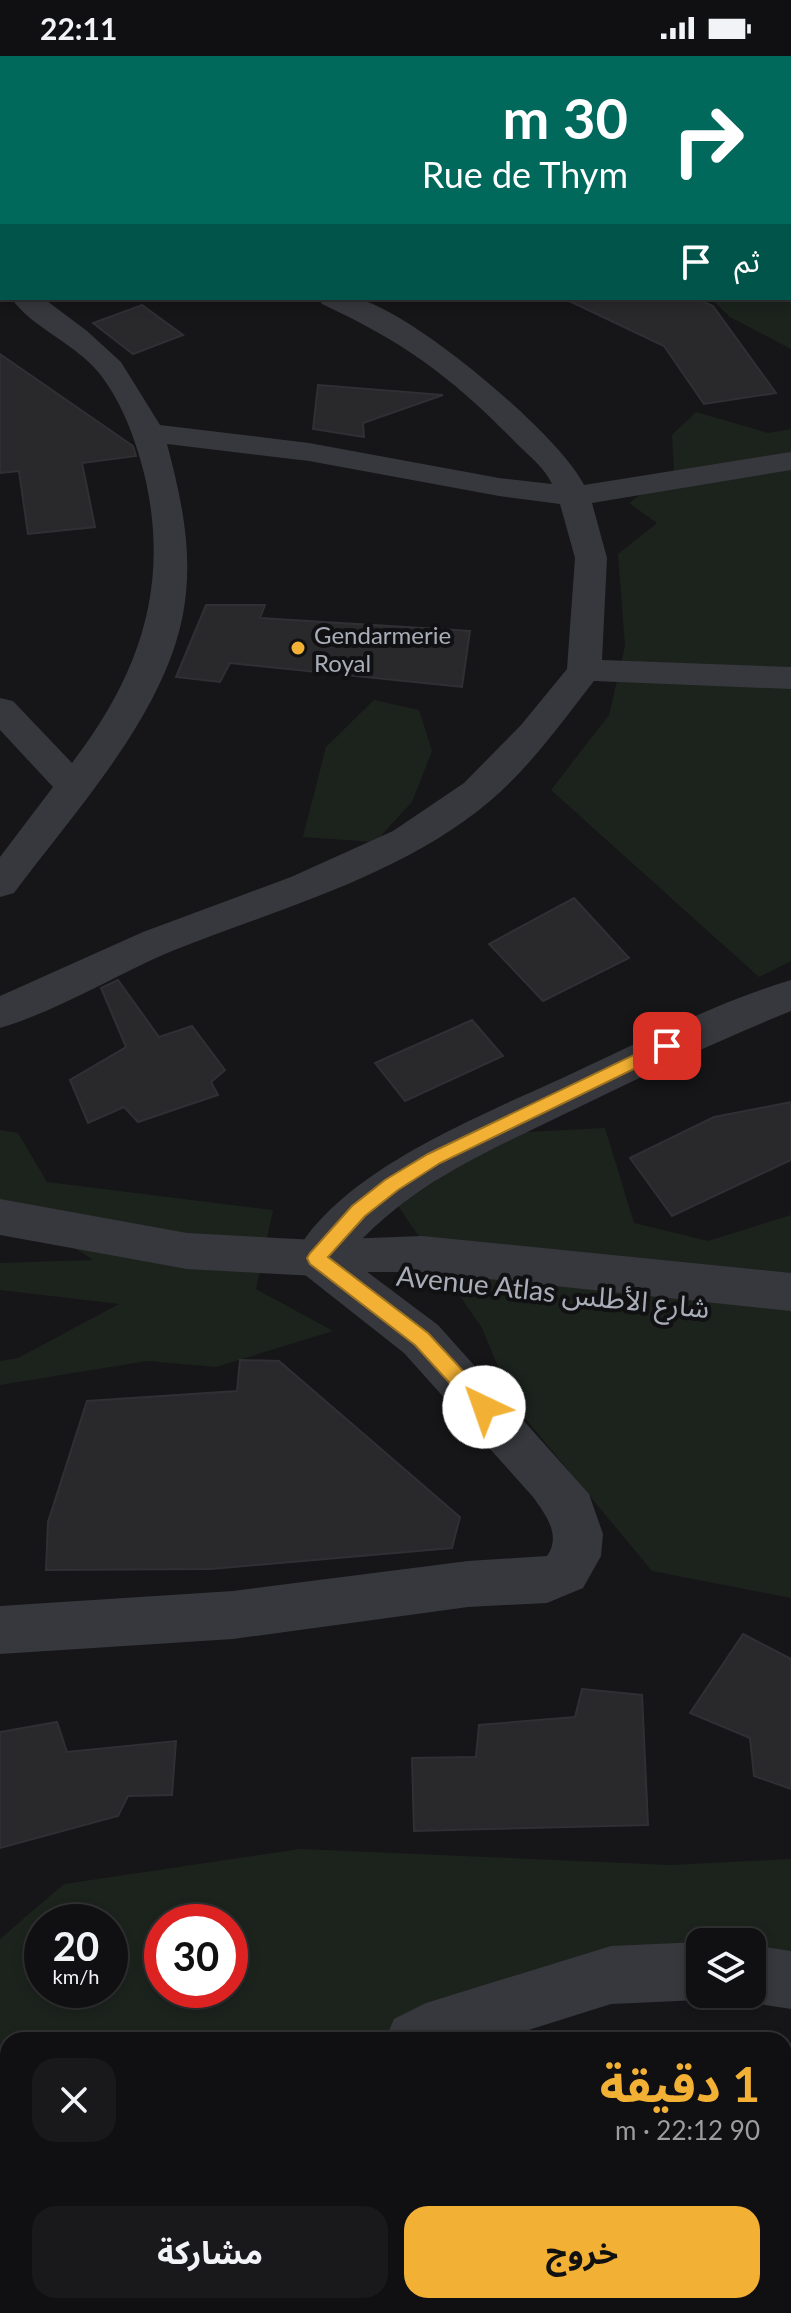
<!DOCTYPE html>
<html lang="ar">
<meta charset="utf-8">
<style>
:root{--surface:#101012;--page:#19191b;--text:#f1f3f6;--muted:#9c9d9f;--line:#303032;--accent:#f2b134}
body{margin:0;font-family:Lato,"Noto Sans Arabic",sans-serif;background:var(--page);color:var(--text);direction:rtl;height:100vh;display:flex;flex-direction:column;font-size:30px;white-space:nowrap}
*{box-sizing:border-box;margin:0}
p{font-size:26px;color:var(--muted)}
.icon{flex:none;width:44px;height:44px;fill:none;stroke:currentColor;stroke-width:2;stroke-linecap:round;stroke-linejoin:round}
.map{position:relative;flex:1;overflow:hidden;direction:ltr}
.details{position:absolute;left:0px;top:1976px;width:792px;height:282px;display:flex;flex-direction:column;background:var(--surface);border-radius:24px 24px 0 0;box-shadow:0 4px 12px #0003,0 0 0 2px var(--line);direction:rtl}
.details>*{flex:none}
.hud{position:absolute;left:0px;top:0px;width:792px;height:244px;box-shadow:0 4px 12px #0003,0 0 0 2px var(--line);direction:rtl;background:#00695c;color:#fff;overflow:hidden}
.controls{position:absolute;left:686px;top:1872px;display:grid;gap:16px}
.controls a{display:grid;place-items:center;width:80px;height:80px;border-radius:16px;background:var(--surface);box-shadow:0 4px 12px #0003,0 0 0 2px var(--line);font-size:40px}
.speed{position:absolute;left:24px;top:1848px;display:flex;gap:16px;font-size:40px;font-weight:700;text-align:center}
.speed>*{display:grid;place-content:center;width:104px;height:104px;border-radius:50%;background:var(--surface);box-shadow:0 4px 12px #0003,0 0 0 2px var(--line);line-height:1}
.speed small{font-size:20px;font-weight:400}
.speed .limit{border:12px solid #d22;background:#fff;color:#111}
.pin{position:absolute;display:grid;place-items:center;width:68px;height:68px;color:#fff;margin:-34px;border-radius:16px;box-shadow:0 4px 12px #0006}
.me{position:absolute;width:88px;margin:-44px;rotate:318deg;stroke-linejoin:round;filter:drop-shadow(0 0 6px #0008)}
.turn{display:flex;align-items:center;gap:28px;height:168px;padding:0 32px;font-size:36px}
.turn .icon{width:104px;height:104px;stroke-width:2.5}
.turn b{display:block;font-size:56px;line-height:68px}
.then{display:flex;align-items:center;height:76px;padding:0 32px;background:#0003;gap:16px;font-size:30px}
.round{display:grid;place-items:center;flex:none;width:84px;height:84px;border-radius:24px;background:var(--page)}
.head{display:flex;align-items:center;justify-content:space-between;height:136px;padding:0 32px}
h1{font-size:48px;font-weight:700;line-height:60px;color:var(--accent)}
.primary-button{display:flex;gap:16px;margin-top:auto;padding:16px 32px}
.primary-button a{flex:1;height:92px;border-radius:24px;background:var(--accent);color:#111;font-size:32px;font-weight:700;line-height:92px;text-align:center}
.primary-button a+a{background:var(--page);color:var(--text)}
.status{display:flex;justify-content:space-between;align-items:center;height:56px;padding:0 40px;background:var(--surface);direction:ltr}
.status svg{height:22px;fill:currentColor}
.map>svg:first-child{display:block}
.green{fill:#1c231d;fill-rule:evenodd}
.building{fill:#29292c;stroke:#303034;stroke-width:2}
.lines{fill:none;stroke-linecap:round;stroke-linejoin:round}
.minor{fill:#37383d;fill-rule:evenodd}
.tertiary{fill:#37383d;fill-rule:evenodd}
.secondary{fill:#45474d;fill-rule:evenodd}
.route{fill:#f2b134;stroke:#9d7322;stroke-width:2}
.poi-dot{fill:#f2b134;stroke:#111113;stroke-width:3}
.labels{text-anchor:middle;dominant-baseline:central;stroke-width:8;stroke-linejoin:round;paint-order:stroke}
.far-poi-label{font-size:24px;fill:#a8adb8;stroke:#111113;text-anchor:start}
.street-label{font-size:28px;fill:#a8adb8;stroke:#111113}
</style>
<div class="status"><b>22:11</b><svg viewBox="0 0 49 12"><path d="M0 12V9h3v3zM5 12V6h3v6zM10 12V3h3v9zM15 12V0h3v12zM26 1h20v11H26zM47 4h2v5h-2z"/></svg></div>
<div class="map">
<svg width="791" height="2257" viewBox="0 0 791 2257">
<rect width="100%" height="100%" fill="#161618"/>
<g class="green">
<polygon points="441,0 791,0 791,39 790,2 433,2"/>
<polygon points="791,226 791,293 730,261 710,242 790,242"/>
<polygon points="696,356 768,377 791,373 791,905 759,921 551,734 609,659 625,590 618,498 657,467 629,447 674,414 672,379"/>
<polygon points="374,644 419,654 432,695 412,746 375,786 303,781 326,691"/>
<polygon points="605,1072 634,1167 708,1185 791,1159 791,1542 652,1515 514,1349 482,1272 398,1150 508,1077"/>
<polygon points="0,1074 18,1077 47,1126 273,1154 256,1233 333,1275 216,1311 147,1305 0,1329 0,1305 18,1302 119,1248 0,1234 0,1207 93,1204 0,1143"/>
<path d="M300 1793 670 1809 791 1803V1914L752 1912V1886H700L403 1984H8V2250H37L32 2257H0V1883L64 1828ZM42 1866H110V1934H42ZM162 1866H230V1934H162Z"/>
<polygon points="791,2022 791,2257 212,2257 219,2250 784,2250 784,2023"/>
</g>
<g class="building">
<polygon points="563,242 696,242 713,250 776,337 704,348 664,290"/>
<polygon points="142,249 183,279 133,298 93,267"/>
<polygon points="0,298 133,390 136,400 82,407 95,471 28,478 19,415 0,417"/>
<polygon points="318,329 443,339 363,367 364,381 313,373"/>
<polygon points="206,549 265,549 260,562 470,575 462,631 230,607 220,626 176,621"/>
<polygon points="574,842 629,902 543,945 489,888"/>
<polygon points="118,924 159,981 192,970 225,1014 211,1026 218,1039 138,1066 124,1051 88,1067 70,1024 126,991 101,932"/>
<polygon points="472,964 503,1000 405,1045 375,1007"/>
<polygon points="791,1046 791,1104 672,1160 630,1102 714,1061"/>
<polygon points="240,1304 279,1305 460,1461 452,1492 211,1513 46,1514 48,1466 87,1345 237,1335"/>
<polygon points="743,1578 791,1603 791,1733 754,1720 750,1682 690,1657"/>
<polygon points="582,1633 642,1639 648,1769 414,1775 412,1702 476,1701 479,1669 575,1661"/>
<polygon points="57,1666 67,1696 176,1685 172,1739 128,1740 118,1760 0,1792 0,1676"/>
</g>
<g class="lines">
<g class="minor">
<path d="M11 242H43L87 275 121 306 160 369 309 387 499 422 552 428C545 412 528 399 516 387 453 322 404 286 322 248L318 242C329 242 343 240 355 242 410 253 560 379 584 429L791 396V414L592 447 607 502 602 604 791 611V633L594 625C562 666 530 711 490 745 400 821 279 852 172 895 115 919 60 954 0 972V940L143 876 291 821 393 775 464 727 521 669 567 613 575 502 560 448 499 440 309 405 167 388C182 444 194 500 183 558 164 660 74 756 14 837L0 841V801L53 731 0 674V642L13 645 72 707C140 618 171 529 144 417 135 382 122 346 99 317 76 288 31 271 11 242Z"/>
<path d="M791 924V955C717 985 646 1018 575 1053 487 1096 413 1125 346 1200L438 1269 589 1438 603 1478 601 1500 583 1532 547 1547 468 1551 233 1583 0 1598V1550L233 1535 468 1505 547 1500C562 1479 545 1458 533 1441L404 1297 300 1215 293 1202C339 1113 486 1058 573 1017 644 984 715 947 791 924Z"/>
</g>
<g class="tertiary">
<polygon points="259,0 286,0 287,2 260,2"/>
<polygon points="791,230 791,246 780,244 790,242"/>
<polygon points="0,1143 187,1177 316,1184 422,1180 791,1217 791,1255 422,1216 358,1216 316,1220 187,1213 0,1179"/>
<polygon points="700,1886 700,1938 714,1938 700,1944 611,1948 497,1984 385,1984 394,1963 426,1947 611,1890"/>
<polygon points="752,1889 791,1895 791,1953 752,1947 731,1939 752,1938"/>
<polygon points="82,2250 147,2250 144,2257 79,2257"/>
</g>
<g class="secondary">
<polygon points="221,0 253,0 220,2"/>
<polygon points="357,0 388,0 356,2"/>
<rect x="0" y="40" width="2" height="14"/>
<polygon points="2,117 2,133 0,134 0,118"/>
</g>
</g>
<polygon class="route" points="667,983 673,985 676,990 673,994 440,1107 398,1134 365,1160 328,1201 428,1277 491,1345 494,1351 491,1357 484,1360 477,1357 415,1289 310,1208 307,1202 310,1197 352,1150 385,1124 428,1098"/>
<circle class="poi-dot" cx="298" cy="592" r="8"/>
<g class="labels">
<g class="far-poi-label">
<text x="314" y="578">Gendarmerie<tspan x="314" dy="28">Royal</tspan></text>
</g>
<g class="street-label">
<text transform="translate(553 1235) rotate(6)">Avenue Atlas شارع الأطلس</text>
</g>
</g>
</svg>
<div class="controls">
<a><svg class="icon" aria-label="layers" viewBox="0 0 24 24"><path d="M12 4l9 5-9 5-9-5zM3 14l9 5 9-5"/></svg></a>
</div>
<div class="speed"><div>20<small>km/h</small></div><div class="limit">30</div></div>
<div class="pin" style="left:667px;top:990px;background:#d93025"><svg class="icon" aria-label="arrive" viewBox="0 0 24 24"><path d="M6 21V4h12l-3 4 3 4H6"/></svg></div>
<svg class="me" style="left:484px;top:1351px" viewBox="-20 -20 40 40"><circle r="19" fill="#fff"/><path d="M0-13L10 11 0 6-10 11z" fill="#f2b134"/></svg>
<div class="hud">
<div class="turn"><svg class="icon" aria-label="right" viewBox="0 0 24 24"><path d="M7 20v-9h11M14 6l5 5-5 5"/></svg><div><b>30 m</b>Rue de Thym</div></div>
<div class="then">ثم<svg class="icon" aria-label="arrive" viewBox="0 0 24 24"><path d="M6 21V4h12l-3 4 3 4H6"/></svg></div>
</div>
<section class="details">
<div class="head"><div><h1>1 دقيقة</h1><p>90 m · 22:12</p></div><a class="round"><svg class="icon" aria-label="close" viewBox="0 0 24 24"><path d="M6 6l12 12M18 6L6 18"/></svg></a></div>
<div class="primary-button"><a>خروج</a><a>مشاركة</a></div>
</section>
</div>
